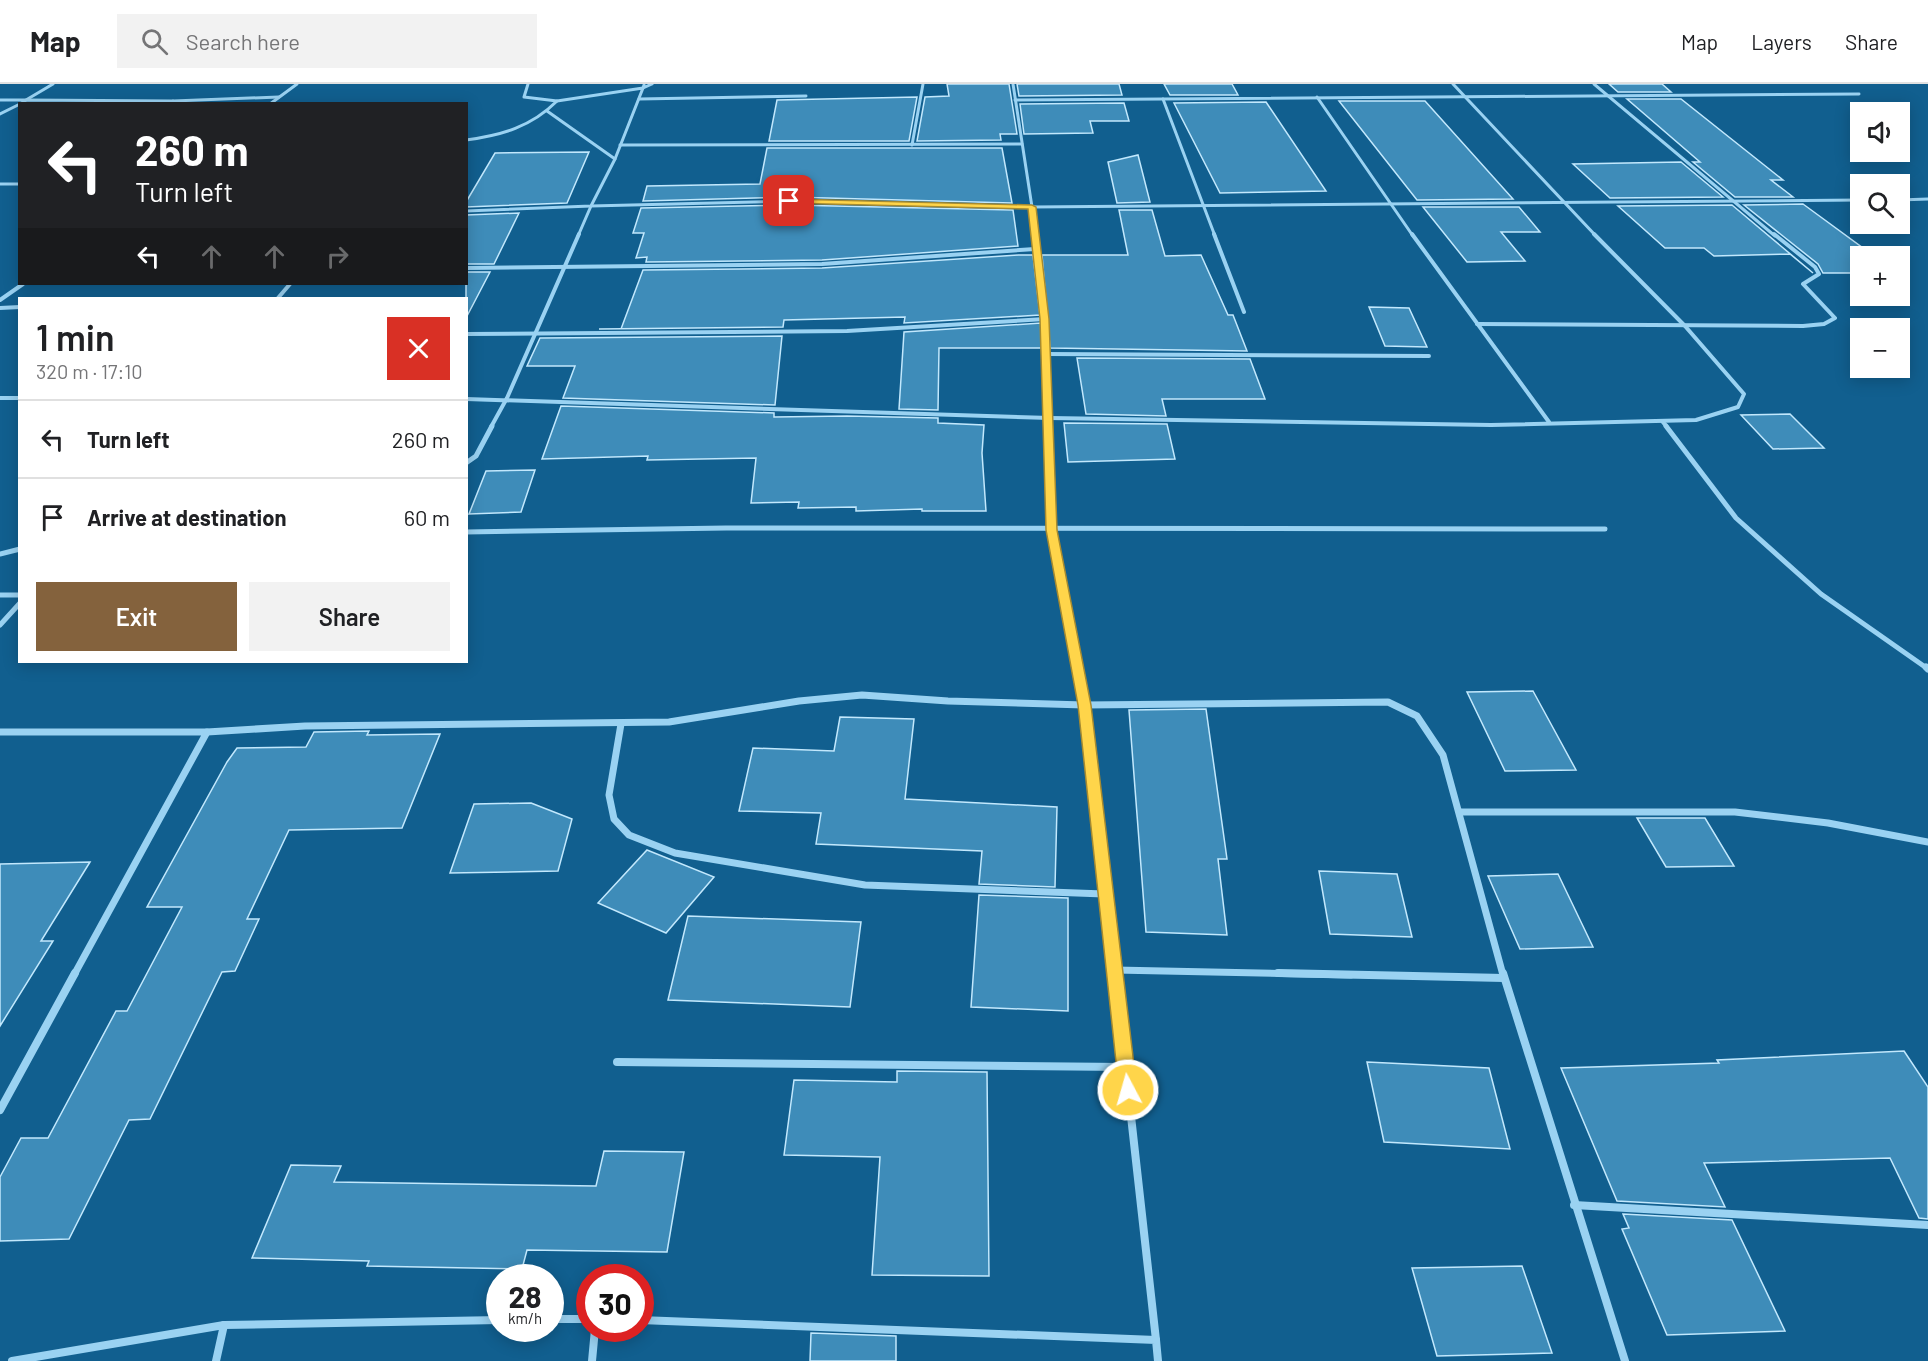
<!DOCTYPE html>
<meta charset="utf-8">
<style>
:root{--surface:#fff;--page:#f2f2f2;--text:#202124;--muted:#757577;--line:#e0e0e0;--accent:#84623d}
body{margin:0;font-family:Barlow,sans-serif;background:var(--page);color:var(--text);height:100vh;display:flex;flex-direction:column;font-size:22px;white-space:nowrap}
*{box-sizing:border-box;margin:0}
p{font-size:20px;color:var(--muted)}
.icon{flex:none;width:33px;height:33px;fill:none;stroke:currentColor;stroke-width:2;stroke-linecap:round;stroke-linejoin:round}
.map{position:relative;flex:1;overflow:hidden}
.side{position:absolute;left:18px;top:213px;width:450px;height:366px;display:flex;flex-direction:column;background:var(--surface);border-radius:0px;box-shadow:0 3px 15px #0003}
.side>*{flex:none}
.hud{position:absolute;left:18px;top:18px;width:450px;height:183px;border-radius:0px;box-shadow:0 3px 15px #0003;background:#202124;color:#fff;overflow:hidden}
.buttons{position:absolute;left:1850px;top:18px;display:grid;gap:12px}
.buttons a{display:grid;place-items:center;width:60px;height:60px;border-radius:0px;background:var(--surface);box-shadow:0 3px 15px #0003;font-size:30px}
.speed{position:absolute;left:486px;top:1180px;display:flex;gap:12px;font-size:30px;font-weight:700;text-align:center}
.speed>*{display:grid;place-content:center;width:78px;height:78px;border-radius:50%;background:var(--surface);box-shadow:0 3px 15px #0003;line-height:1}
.speed small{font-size:15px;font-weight:400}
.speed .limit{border:9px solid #d22;background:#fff;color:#111}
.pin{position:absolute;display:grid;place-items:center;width:51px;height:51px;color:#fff;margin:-26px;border-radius:12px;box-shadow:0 3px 9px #0006}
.me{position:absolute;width:66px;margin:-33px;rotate:354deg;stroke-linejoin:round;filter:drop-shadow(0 0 4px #0008)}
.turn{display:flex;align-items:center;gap:21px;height:126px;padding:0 18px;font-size:27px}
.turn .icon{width:78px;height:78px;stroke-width:2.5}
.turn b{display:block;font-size:42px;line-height:51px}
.lanes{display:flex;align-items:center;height:57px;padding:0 18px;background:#0003;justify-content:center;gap:30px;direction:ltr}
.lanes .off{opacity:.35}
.round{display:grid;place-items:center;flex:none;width:63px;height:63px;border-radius:0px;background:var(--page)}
.overview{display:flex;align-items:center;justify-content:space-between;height:102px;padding:0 18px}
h1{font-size:36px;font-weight:600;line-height:45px}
.button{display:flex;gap:12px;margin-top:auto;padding:12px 18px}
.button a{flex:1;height:69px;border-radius:0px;background:var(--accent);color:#fff;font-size:24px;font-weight:600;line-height:69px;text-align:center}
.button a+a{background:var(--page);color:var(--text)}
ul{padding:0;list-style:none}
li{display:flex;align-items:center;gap:18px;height:78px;padding:0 18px;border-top:2px solid var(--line)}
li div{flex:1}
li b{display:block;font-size:22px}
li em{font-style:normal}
header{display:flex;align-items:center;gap:36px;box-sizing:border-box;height:84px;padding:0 30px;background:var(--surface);border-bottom:2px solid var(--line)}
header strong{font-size:28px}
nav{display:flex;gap:33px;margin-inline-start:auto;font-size:21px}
.search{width:420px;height:54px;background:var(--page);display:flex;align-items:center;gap:15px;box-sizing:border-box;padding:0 21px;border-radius:0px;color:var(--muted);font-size:22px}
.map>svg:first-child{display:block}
.building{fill:#3e8cb9;stroke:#c2e8fd;stroke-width:1.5}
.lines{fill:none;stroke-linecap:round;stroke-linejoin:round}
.street-far4{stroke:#9ad2f2;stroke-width:3}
.street-far3{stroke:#9ad2f2;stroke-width:4}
.street-far2{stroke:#9ad2f2;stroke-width:5}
.street-far1{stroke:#9ad2f2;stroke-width:7}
.street{stroke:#9ad2f2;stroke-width:8}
.route{fill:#ffd54a;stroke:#a68a30;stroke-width:1.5}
</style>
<header>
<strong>Map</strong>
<div class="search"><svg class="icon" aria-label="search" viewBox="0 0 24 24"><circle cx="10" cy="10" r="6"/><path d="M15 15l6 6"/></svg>Search here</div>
<nav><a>Map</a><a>Layers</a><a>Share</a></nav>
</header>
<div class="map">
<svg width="1928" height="1277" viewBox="0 0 1928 1277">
<rect width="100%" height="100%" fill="#115f8f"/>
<g class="building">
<polygon points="947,0 1009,0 1017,50 1000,50 1001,56 917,57 925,13 949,12"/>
<polygon points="1017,0 1119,0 1122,11 1019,12"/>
<polygon points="1164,0 1232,0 1238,11 1170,11"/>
<polygon points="1609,0 1662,0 1671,8 1618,8"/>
<polygon points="917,13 909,57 769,57 777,16"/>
<polygon points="1627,15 1681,15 1783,96 1771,96 1793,113 1735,113 1693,78 1700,78"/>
<polygon points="1339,17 1425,17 1513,115 1417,116"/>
<polygon points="1266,18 1326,107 1220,109 1174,19"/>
<polygon points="1124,19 1129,37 1090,37 1093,49 1024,50 1020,20"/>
<polygon points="767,64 1002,64 1012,119 790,113 643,117 647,102 760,100"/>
<polygon points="589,68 567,119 466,123 466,118 495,69"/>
<polygon points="1138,71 1150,118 1117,119 1108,78"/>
<polygon points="1681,78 1723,113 1610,114 1573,80"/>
<polygon points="1803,120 1874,172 1860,172 1860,189 1823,189 1818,180 1744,121"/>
<polygon points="790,121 1013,126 1018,162 822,176 646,178 647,173 636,174 644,149 633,149 641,124"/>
<polygon points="1732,121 1813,189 1790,170 1714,172 1704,164 1665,164 1618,122"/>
<polygon points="1423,123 1519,123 1540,148 1501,148 1525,177 1467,178"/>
<polygon points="1119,126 1152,126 1165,172 1201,171 1228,231 1233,231 1247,267 1050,264 1042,171 1128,171"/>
<polygon points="519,129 494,180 466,180 466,131"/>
<polygon points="1018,171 1033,171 1040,231 904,239 905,233 784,236 783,243 599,245 621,245 643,186 822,184"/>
<polygon points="466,188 490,188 466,234"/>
<polygon points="1369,223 1409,224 1427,263 1385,262"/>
<polygon points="1041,239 1042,264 939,264 938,326 899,325 904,248"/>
<polygon points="782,252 775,321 563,314 575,282 527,282 540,254"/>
<polygon points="1077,274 1250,275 1265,315 1162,315 1166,332 1086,330"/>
<polygon points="561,322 774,329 774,333 847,332 938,334 938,339 984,341 982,369 986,427 922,427 922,425 856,427 856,423 798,424 799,418 751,419 756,374 647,376 648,372 542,375"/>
<polygon points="1790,330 1824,364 1773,365 1741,331"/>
<polygon points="1064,339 1167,340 1175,375 1068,378"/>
<polygon points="535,386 521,428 469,430 486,387"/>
<polygon points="1533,607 1576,686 1505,687 1467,608"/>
<polygon points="1206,625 1227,775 1218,775 1227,851 1146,848 1129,626"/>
<polygon points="840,633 914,635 905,715 1057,723 1055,803 979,800 982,767 816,760 821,729 739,727 753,664 834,667"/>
<polygon points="369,647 367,651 440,650 402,744 289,746 247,835 259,835 235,887 222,888 150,1035 129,1036 69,1155 0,1157 0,1093 21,1054 48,1054 116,927 127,927 182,823 147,823 227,678 237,664 306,663 314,648"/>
<polygon points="531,719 572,735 558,787 450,789 474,720"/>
<polygon points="1637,734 1705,734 1734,782 1666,783"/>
<polygon points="647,766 714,793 666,849 598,819"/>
<polygon points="90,778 41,857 53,857 0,942 0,780"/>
<polygon points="1319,787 1397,790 1412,853 1330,850"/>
<polygon points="1558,790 1593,863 1520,865 1488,792"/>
<polygon points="979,811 1068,814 1068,927 971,923"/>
<polygon points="688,832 861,838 850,923 668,916"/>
<polygon points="1904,967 1928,1003 1928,1135 1919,1134 1890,1074 1704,1079 1725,1123 1617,1117 1561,984 1719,979 1717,976"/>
<polygon points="1367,978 1489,984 1510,1065 1384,1058"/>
<polygon points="897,987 987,988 989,1192 872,1191 880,1073 784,1071 794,996 897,998"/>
<polygon points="604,1067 684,1068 667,1168 527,1166 522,1185 367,1182 369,1177 252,1174 291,1081 341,1082 334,1098 596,1102"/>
<polygon points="1623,1130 1732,1136 1785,1247 1667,1251 1622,1145 1629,1144"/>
<polygon points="1522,1182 1552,1269 1437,1272 1412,1184"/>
<polygon points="811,1249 896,1252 896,1277 810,1277"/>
</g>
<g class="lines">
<g class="street-far4">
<polyline points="1013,0 1032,123 1860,116"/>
<polyline points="1453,0 1596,152"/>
<polyline points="1594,0 1775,152"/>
<polyline points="644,1 643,4 652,0"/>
<polyline points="1317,13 1413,152"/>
<polyline points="639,15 806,12"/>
<polyline points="1163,15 1215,152"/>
<polyline points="0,16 26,16 53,0"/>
<polyline points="1015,16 1859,10"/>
<polyline points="173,17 279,13"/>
<polyline points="557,17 643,4 615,75"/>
<polyline points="20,20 26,16 173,17 167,20"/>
<polyline points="270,20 297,0"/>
<polyline points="0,30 20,20"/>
<path d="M466 56C502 51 531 43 557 17L524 13 528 0"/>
<polyline points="620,61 1022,60"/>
<polyline points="912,61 923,0"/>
<polyline points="0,100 20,100"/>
<polyline points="1899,116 1928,115"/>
<polyline points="466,127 591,122 615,75 547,27"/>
<polyline points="578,152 591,122 790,117 1032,123 1035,152"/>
</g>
<g class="street-far3">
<polyline points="1035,150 1045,235 1048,343"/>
<polyline points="1214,150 1244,228"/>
<polyline points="1412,150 1549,338"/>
<polyline points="466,184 822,180 1035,165"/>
<polyline points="278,214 290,200"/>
<polyline points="0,216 23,200"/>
<polyline points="0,224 20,223"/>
<polyline points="1477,240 1803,242 1824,240 1835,234 1803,200 1819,190 1815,183 1774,150"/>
<polyline points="466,250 847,247 1045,235"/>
<polyline points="1046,270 1429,272"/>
<polyline points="0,314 20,314"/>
<polyline points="466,315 1050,334 1491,341 1696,336 1738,323 1744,310 1685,242 1594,150"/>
<polyline points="1662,337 1667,343"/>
<polyline points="491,343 507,314 579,150"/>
</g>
<g class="street-far2">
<polyline points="1048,342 1051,445 1077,585"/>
<polyline points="1666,342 1736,434 1821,510 1928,585"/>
<polyline points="466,379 476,372 492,342"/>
<polyline points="466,448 726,444 1605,445"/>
<polyline points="0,470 20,465"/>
<polyline points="0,511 20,511"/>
<polyline points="0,541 20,519"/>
</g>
<g class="street-far1">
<polyline points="1077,583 1084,621 1116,891"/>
<polyline points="1926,583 1928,585"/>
<polyline points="621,640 609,711 614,735 629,751 675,769 865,801 1104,810"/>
<polyline points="0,648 207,648 74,891"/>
<polyline points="207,648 305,642 669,638 799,617 862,611 948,617 1084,621 1388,618 1417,632 1443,671 1503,891"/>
<polyline points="1460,728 1735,728 1828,739 1928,758"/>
<polyline points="1115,886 1351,891"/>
</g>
<g class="street">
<polyline points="1115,889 1156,1256"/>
<polyline points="1278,889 1504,894"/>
<polyline points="1503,889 1625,1277"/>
<polyline points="617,978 1125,983"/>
<polyline points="0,1026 75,889"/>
<polyline points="1574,1121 1928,1141"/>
<polyline points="550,1235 590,1235"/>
<polyline points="640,1236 1156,1256 1158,1277"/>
<polyline points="12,1277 224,1241 500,1236"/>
<polyline points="216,1277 224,1241"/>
<polyline points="592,1277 595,1245"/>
</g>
</g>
<polygon class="route" points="789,115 1032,121 1036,123 1049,235 1057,446 1091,621 1137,1006 1134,1011 1128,1013 1121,1011 1119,1006 1078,621 1046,446 1040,235 1028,125 787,119"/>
</svg>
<div class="buttons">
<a><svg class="icon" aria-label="sound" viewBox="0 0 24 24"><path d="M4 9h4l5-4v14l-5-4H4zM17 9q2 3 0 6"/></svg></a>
<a><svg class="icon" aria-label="search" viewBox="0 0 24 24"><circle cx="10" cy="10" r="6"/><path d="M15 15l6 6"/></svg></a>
<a>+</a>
<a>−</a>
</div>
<div class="speed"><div>28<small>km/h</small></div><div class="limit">30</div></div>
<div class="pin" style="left:789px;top:117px;background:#d93025"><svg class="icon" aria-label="arrive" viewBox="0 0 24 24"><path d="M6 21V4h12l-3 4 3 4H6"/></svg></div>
<svg class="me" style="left:1128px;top:1006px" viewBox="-20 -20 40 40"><circle r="17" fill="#ffd54a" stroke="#fff" stroke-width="3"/><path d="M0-11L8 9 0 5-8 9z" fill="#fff"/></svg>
<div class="hud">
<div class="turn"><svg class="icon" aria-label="left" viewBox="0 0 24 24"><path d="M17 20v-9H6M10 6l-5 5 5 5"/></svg><div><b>260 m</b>Turn left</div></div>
<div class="lanes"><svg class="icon" aria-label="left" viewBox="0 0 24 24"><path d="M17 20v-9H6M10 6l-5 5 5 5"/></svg><svg class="icon off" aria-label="ahead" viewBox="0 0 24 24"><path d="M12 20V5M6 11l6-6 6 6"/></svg><svg class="icon off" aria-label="ahead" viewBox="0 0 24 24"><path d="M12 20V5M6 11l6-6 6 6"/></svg><svg class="icon off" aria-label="right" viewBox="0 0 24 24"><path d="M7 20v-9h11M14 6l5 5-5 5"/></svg></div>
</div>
<section class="side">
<div class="overview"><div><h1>1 min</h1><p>320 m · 17:10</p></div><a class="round" style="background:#d93025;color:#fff"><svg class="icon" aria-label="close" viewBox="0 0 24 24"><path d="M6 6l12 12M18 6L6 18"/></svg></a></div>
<ul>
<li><svg class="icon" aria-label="left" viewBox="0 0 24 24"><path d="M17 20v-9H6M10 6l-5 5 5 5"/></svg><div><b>Turn left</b></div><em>260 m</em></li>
<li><svg class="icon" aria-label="arrive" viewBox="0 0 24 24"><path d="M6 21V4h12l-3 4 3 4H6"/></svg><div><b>Arrive at destination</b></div><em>60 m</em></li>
</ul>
<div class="button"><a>Exit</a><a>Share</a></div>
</section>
</div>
